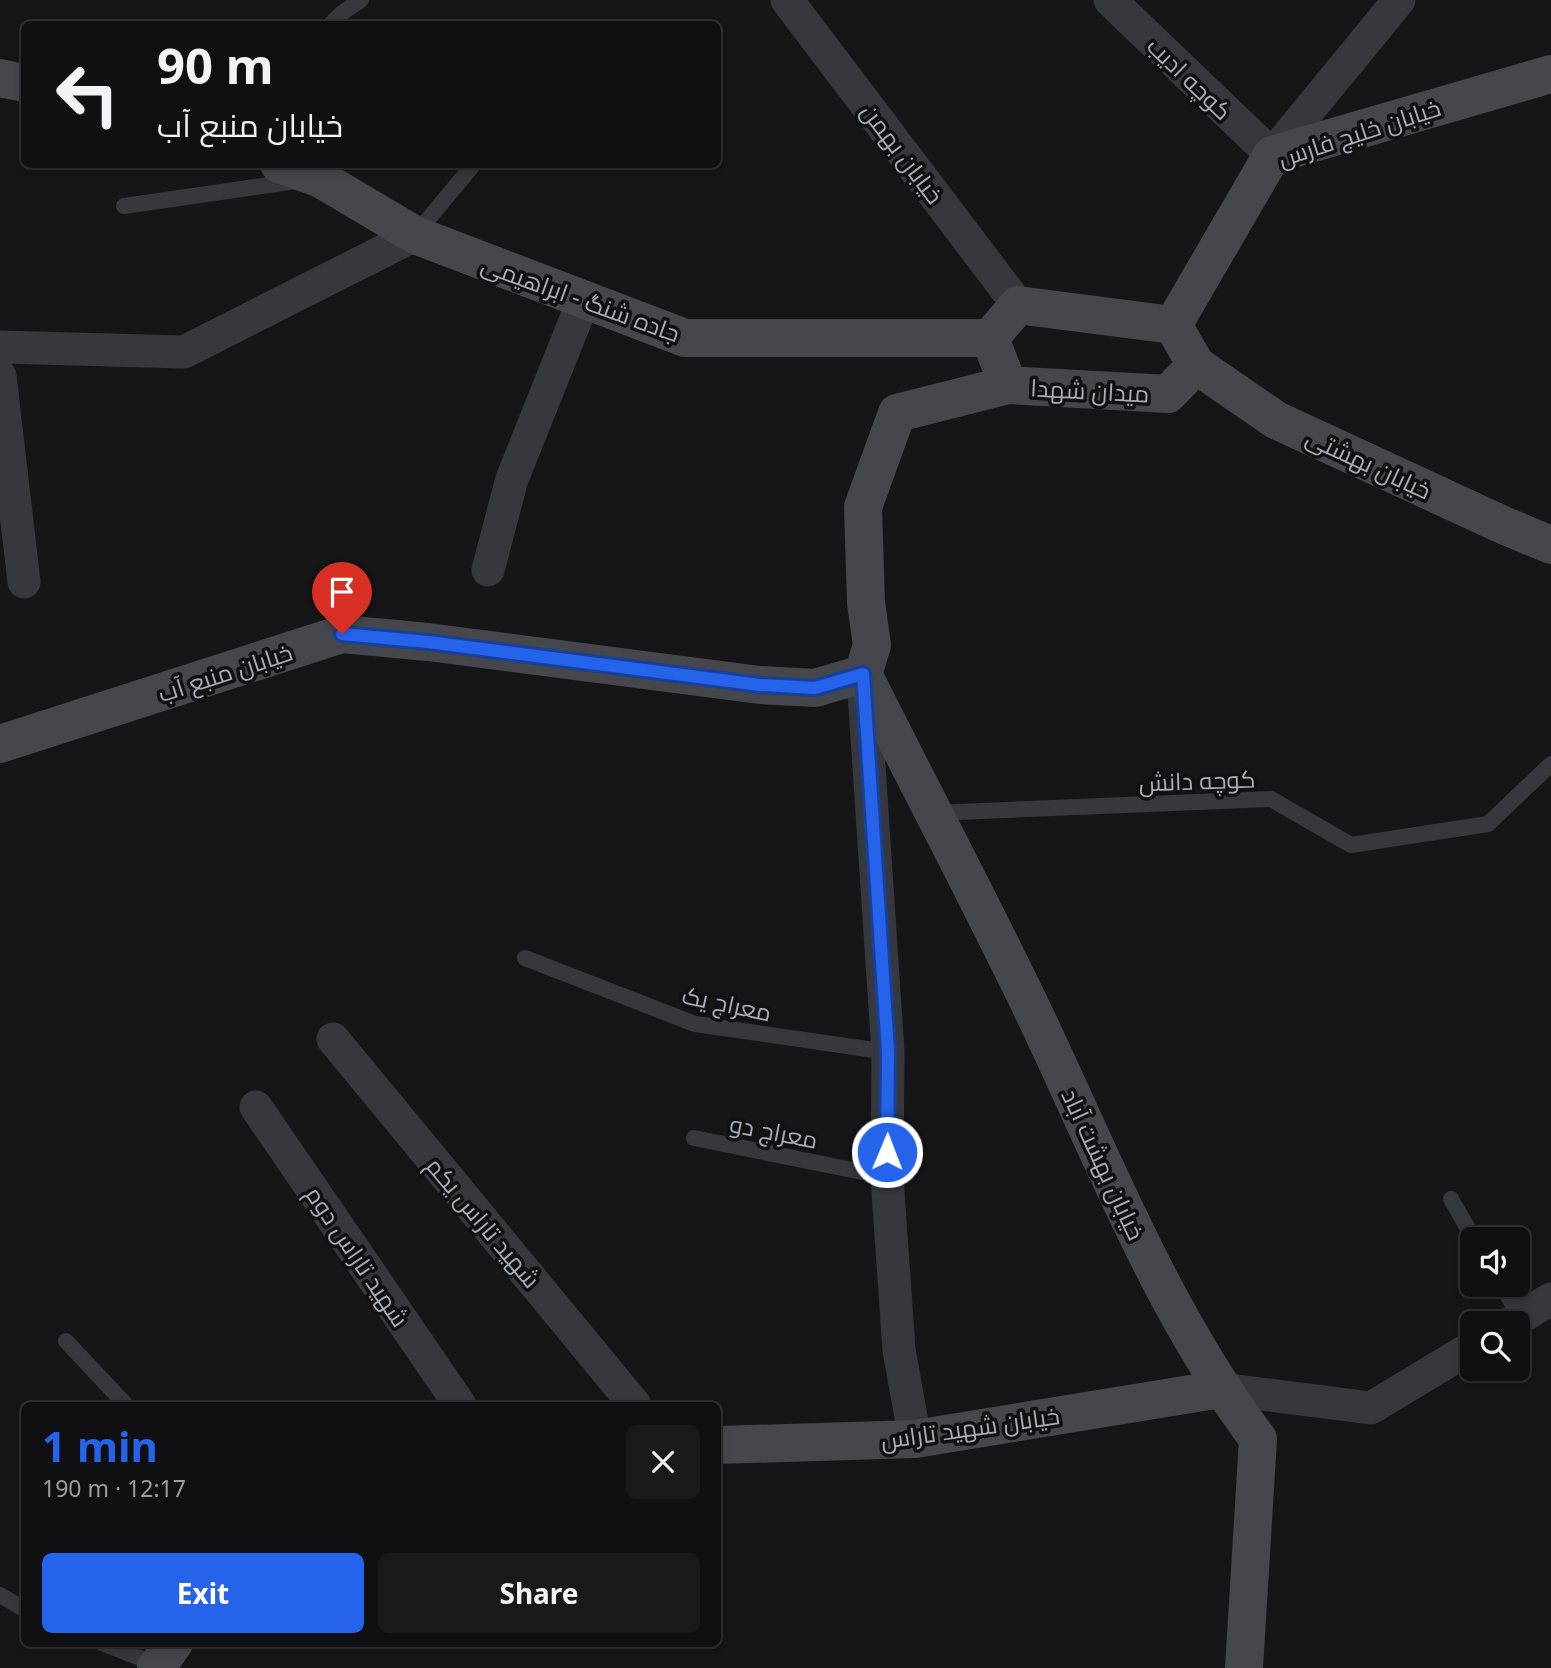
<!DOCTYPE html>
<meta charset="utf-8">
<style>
:root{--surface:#101012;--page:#19191b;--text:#f1f3f6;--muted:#9c9d9f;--line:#303032;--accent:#2563eb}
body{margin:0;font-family:"Noto Sans",Cairo,sans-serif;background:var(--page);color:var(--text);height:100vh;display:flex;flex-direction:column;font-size:26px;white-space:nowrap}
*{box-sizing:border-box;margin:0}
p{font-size:23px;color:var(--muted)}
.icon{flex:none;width:38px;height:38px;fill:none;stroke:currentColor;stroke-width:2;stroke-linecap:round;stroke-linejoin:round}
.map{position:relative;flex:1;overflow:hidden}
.side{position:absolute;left:21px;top:1402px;width:700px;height:245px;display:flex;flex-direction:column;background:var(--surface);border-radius:10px;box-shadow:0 4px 10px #0003,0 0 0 2px var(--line)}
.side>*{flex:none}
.banner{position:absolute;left:21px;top:21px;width:700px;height:147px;border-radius:10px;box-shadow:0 4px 10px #0003,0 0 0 2px var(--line);background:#101012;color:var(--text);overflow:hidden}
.controls{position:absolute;left:1460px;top:1227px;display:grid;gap:14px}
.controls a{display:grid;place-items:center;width:70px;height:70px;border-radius:10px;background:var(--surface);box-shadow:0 4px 10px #0003,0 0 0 2px var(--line);font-size:35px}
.pin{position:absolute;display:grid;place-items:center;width:60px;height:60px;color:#fff;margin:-72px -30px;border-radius:50% 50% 50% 0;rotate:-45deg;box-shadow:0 0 7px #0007}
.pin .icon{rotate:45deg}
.me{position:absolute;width:77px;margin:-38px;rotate:1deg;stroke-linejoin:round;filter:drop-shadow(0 0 5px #0008)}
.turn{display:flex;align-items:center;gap:24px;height:147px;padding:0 21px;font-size:32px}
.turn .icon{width:91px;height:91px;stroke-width:2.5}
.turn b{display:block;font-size:49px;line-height:60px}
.round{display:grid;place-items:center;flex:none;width:74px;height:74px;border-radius:10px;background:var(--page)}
.summary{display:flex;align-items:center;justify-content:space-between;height:119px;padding:0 21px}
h1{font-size:42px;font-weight:700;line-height:52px;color:var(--accent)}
.button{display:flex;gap:14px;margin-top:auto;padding:14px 21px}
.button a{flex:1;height:80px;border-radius:10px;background:var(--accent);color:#fff;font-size:28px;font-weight:700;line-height:80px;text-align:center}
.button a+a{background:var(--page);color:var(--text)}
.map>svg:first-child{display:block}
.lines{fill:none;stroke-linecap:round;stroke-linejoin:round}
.lane{stroke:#37383d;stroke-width:16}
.street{stroke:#37383d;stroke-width:33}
.secondary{stroke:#45474d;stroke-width:38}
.route-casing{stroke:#184099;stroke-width:18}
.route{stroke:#2563eb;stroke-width:12}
.labels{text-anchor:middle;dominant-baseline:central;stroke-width:7;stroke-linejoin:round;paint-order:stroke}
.street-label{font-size:24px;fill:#a8adb8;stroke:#111113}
</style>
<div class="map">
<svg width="1551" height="1668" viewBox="0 0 1551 1668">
<rect width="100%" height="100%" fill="#161618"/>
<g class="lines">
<g class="lane">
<polyline points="331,24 342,13 361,0"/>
<polyline points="124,206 296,181"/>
<polyline points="415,235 474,164"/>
<polyline points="934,813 1271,799 1351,845 1488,824 1551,764"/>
<polyline points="525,958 695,1024 888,1052"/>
<polyline points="694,1138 887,1177"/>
<polyline points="1451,1199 1474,1239"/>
<polyline points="1501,1284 1520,1317"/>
<polyline points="66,1341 126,1405"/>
<polyline points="0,1595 24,1609"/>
<polyline points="102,1643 158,1665"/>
</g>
<g class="street">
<polyline points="787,0 1018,305"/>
<polyline points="1110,0 1272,155 1399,0"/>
<polyline points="0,347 184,352 415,235"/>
<polyline points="0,376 24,582"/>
<polyline points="488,570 512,479 584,299"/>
<polyline points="863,677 888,1052 887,1177 899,1350 915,1439"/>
<polyline points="333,1039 635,1405"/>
<polyline points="256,1107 460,1405"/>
<polyline points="1511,1323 1551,1299"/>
<polyline points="1221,1389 1371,1408 1472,1347"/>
</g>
<g class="secondary">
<polyline points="0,78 24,83"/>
<polyline points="279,164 319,178 415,235 685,338 990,338"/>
<polygon points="1018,305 1173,325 1196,365 1168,394 1008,385 990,338"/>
<polyline points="1173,325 1272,155 1551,74"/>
<polyline points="1196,365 1276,420 1503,525 1551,545"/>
<path d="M863 674C919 786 978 897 1032 1009 1102 1155 1160 1308 1258 1439L1244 1668"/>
<polyline points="0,744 342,634 428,642 760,685 815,688 863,674 872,645 866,603 863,507 897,413 1008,385"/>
<polyline points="718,1445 915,1439 1221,1389"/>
<polyline points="156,1668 174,1643"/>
</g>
</g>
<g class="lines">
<defs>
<polyline id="route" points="342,634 428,642 760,685 815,688 863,674 888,1052 887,1152"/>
</defs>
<use href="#route" class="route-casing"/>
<use href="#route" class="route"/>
</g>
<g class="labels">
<g class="street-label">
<text transform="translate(1190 78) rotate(44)">کوچه ادیب</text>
<text transform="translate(1359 132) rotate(-18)">خیابان خلیج فارس</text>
<text transform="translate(903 153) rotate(53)">خیابان بهمن</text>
<text transform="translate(581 298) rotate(20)">جاده شنگ - ابراهیمی</text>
<text transform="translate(1090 390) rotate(3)">میدان شهدا</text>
<text transform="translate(1369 463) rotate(25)">خیابان بهشتی</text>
<text transform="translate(225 672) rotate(-18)">خیابان منبع آب</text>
<text transform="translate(1197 780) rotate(-2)">کوچه دانش</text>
<text transform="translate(727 1003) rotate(12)">معراج یک</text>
<text transform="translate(774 1131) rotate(11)">معراج دو</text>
<text transform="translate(1104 1164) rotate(65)">خیابان بهشت آباد</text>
<text transform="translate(484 1222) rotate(50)">شهید تاراس یکم</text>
<text transform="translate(358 1256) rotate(56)">شهید تاراس دوم</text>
<text transform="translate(970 1427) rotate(-8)">خیابان شهید تاراس</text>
</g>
</g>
</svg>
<div class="controls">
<a><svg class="icon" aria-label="sound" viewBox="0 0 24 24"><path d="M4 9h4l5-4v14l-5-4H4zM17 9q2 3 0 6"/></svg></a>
<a><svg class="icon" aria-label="search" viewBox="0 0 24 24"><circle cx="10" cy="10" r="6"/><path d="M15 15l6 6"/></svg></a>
</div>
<div class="pin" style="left:342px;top:634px;background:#d93025"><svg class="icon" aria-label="arrive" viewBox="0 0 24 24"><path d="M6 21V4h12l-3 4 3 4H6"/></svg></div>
<svg class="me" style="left:887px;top:1152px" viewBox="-20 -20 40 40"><circle r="17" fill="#2563eb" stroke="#fff" stroke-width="3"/><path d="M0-11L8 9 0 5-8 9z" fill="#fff"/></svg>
<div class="banner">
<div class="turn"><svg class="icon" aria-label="left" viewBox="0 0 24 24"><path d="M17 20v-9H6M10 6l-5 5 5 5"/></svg><div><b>90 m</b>خیابان منبع آب</div></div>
</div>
<section class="side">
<div class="summary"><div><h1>1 min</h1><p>190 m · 12:17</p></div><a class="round"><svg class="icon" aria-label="close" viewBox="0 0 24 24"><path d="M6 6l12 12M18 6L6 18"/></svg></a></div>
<div class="button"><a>Exit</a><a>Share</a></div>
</section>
</div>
